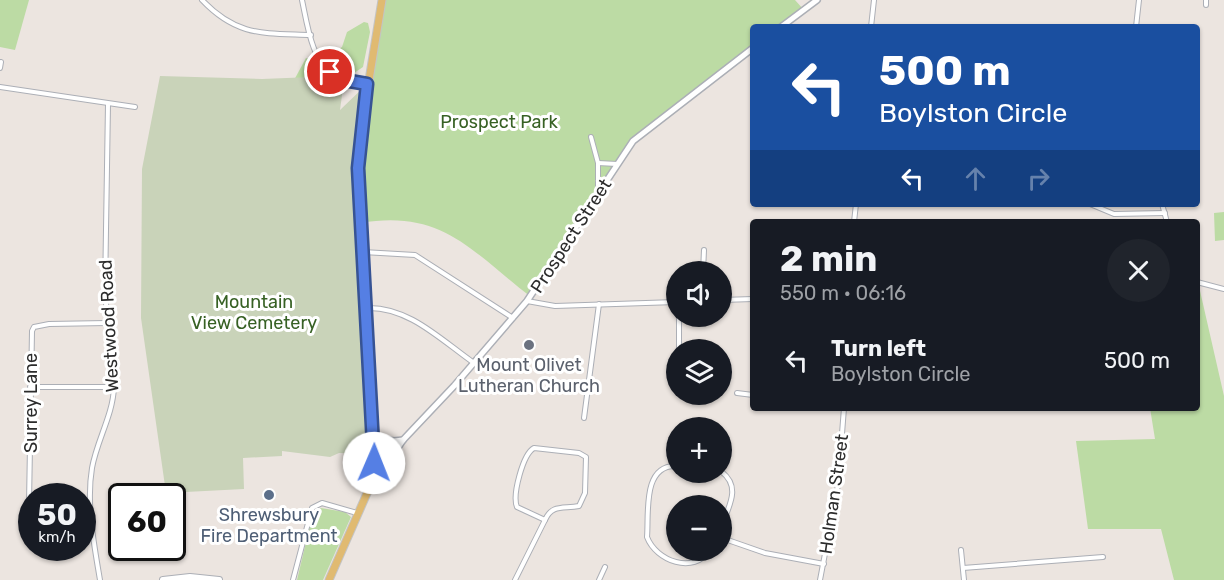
<!DOCTYPE html>
<meta charset="utf-8">
<style>
:root{--surface:#171b24;--page:#20242c;--text:#f1f3f6;--muted:#9ea1a6}
body{margin:0;font-family:Rubik,sans-serif;background:var(--page);color:var(--text);height:100vh;display:flex;flex-direction:column;font-size:22px;white-space:nowrap}
*{box-sizing:border-box;margin:0}
p{font-size:20px;color:var(--muted)}
.icon{flex:none;width:33px;height:33px;fill:none;stroke:currentColor;stroke-width:2;stroke-linecap:round;stroke-linejoin:round}
.map{position:relative;flex:1;overflow:hidden}
.side{position:absolute;left:750px;top:219px;width:450px;height:192px;display:flex;flex-direction:column;background:var(--surface);border-radius:6px;box-shadow:0 2px 4px #0004}
.side>*{flex:none}
.guide{position:absolute;left:750px;top:24px;width:450px;height:183px;border-radius:6px;box-shadow:0 2px 4px #0004;background:#1a4fa0;color:#fff;overflow:hidden}
.tools{position:absolute;left:666px;top:261px;display:grid;gap:12px}
.tools a{display:grid;place-items:center;width:66px;height:66px;border-radius:50%;background:var(--surface);box-shadow:0 2px 4px #0004;font-size:30px}
.speed{position:absolute;left:18px;top:483px;display:flex;gap:12px;font-size:30px;font-weight:700;text-align:center}
.speed>*{display:grid;place-content:center;width:78px;height:78px;border-radius:50%;background:var(--surface);box-shadow:0 2px 4px #0004;line-height:1}
.speed small{font-size:15px;font-weight:400}
.speed .limit{border:3px solid #111;border-radius:9px;background:#fff;color:#111}
.pin{position:absolute;display:grid;place-items:center;width:51px;height:51px;color:#fff;margin:-26px;border:3px solid #fff;border-radius:50%;box-shadow:0 2px 6px #0007}
.me{position:absolute;width:66px;margin:-33px;rotate:1deg;stroke-linejoin:round;filter:drop-shadow(0 0 4px #0008)}
.turn{display:flex;align-items:center;gap:21px;height:126px;padding:0 30px;font-size:27px}
.turn .icon{width:78px;height:78px;stroke-width:2.5}
.turn b{display:block;font-size:42px;line-height:51px}
.lanes{display:flex;align-items:center;height:57px;padding:0 30px;background:#0003;justify-content:center;gap:30px;direction:ltr}
.lanes .off{opacity:.35}
.round{display:grid;place-items:center;flex:none;width:63px;height:63px;border-radius:32px;background:var(--page)}
.summary{display:flex;align-items:center;justify-content:space-between;height:102px;padding:0 30px}
h1{font-size:36px;font-weight:700;line-height:45px}
ul{padding:0;list-style:none}
li{display:flex;align-items:center;gap:18px;height:78px;padding:0 30px}
li div{flex:1}
li b{display:block;font-size:22px}
li em{font-style:normal}
.map>svg:first-child{display:block}
.green{fill:#bcdba4}
.cemetery{fill:#c9d3b9}
.lines{fill:none;stroke-linecap:round;stroke-linejoin:round}
.minor-casing{stroke:#acafb6;stroke-width:6}
.tertiary-casing{stroke:#acafb6;stroke-width:8}
.secondary-casing{stroke:#acafb6;stroke-width:8}
.primary-casing{stroke:#c4c4c4;stroke-width:9}
.minor{stroke:#fff;stroke-width:4}
.tertiary{stroke:#fff;stroke-width:5}
.secondary{stroke:#fff;stroke-width:6}
.primary{stroke:#e0ba71;stroke-width:7}
.route-casing{stroke:#375394;stroke-width:15}
.route{stroke:#557fe4;stroke-width:10}
.worship-dot{fill:#6b7280;stroke:#fff;stroke-width:2}
.service-dot{fill:#5c6f8a;stroke:#fff;stroke-width:2}
.labels{text-anchor:middle;dominant-baseline:central;stroke-width:6;stroke-linejoin:round;paint-order:stroke}
.park-label{font-size:18px;fill:#376124;stroke:#fff}
.street-label{font-size:18px;fill:#2c2c2c;stroke:#fff}
.worship-label{font-size:18px;fill:#5b616d;stroke:#fff}
.service-label{font-size:18px;fill:#4e5e75;stroke:#fff}
</style>
<div class="map">
<svg width="1224" height="580" viewBox="0 0 1224 580">
<rect width="100%" height="100%" fill="#ece5e0"/>
<g class="green">
<polygon points="0,0 29,0 15,50 0,47"/>
<path d="M382 0H795L804 10 781 27H753V48L634 141 531 297C471 251 443 209 360 223L358 168Z"/>
<path d="M364 22 368 23 370 32 363 67 354 73C341 73 333 70 328 57L342 47 347 32Z"/>
<polygon points="306,58 312,60 322,79 293,82"/>
<polygon points="1224,212 1224,240 1215,241 1214,213"/>
<polygon points="1198,282 1224,396 1224,580 1174,580 1161,529 1088,529 1076,441 1155,439 1150,408 1197,408"/>
<polygon points="321,508 345,512 351,517 323,580 297,580 312,517 314,512"/>
</g>
<polygon class="cemetery" points="160,76 262,79 336,76 344,80 340,110 367,84 358,148 374,454 339,453 330,457 282,451 282,456 243,458 244,489 166,493 141,318 142,169"/>
<g class="lines">
<defs>
<g id="minor">
<path d="M202 0C237 37 264 33 311 35"/>
<path d="M302 0C307 23 312 64 335 76 345 81 357 81 367 84"/>
<polyline points="1206,5 1206,0"/>
<polyline points="871,27 874,0"/>
<polyline points="1136,27 1139,0"/>
<polyline points="0,68 1,62"/>
<polyline points="0,87 135,107"/>
<polyline points="591,137 598,163 598,194"/>
<polyline points="598,163 617,164"/>
<polyline points="1090,204 1114,214 1165,213"/>
<polyline points="1162,204 1167,222"/>
<polyline points="854,222 856,204"/>
<polyline points="363,252 415,255 513,318"/>
<polyline points="703,272 704,250"/>
<polyline points="1197,282 1224,289"/>
<polyline points="722,300 753,299"/>
<polyline points="527,301 555,306 676,302"/>
<path d="M366 308C408 306 441 340 474 363"/>
<polyline points="679,316 679,350"/>
<polyline points="30,387 114,387"/>
<polyline points="737,393 753,395"/>
<polyline points="584,418 599,304"/>
<path d="M534 448 579 453 586 457 585 493 579 506C563 509 552 504 545 520L517 507C512 495 523 454 534 448Z"/>
<path d="M676 466C642 465 649 514 647 537 656 561 694 575 710 550"/>
<path d="M722 472C741 487 729 506 722 525"/>
<polyline points="82,515 91,514"/>
<polyline points="32,516 29,503 32,331 34,327 49,324 107,323"/>
<polyline points="722,538 765,553 824,564"/>
<polyline points="961,550 964,580"/>
<polyline points="963,568 1103,557"/>
<path d="M100 580C94 544 86 504 92 468 97 440 113 415 114 387L105 293 108 104"/>
<polyline points="293,580 312,508 322,503 357,513"/>
<polyline points="515,580 545,520"/>
<polyline points="599,580 605,567"/>
<polyline points="820,580 838,485 844,408"/>
</g>
<g id="tertiary">
<polyline points="781,27 817,0"/>
<polyline points="374,438 394,441 403,440"/>
<polyline points="375,445 397,448"/>
<polyline points="369,490 403,440 454,386 527,301 633,141 753,48"/>
</g>
<polyline id="secondary" points="163,580 190,577 219,580"/>
<polyline id="primary" points="329,580 368,491 374,458 359,204 358,148 382,0"/>
</defs>
<use href="#minor" class="minor-casing"/>
<use href="#tertiary" class="tertiary-casing"/>
<use href="#secondary" class="secondary-casing"/>
<use href="#primary" class="primary-casing"/>
<use href="#minor" class="minor"/>
<use href="#tertiary" class="tertiary"/>
<use href="#secondary" class="secondary"/>
<use href="#primary" class="primary"/>
</g>
<g class="lines">
<defs>
<polyline id="route" points="330,72 344,80 367,84 358,168 374,463"/>
</defs>
<use href="#route" class="route-casing"/>
<use href="#route" class="route"/>
</g>
<circle class="worship-dot" cx="529" cy="345" r="6"/>
<circle class="service-dot" cx="269" cy="495" r="6"/>
<g class="labels">
<g class="park-label">
<text x="499" y="122">Prospect Park</text>
<text x="254" y="302">Mountain<tspan x="254" dy="21">View Cemetery</tspan></text>
</g>
<g class="street-label">
<text transform="translate(571 236) rotate(-57)">Prospect Street</text>
<text transform="translate(109 326) rotate(-93)">Westwood Road</text>
<text transform="translate(31 403) rotate(-90)">Surrey Lane</text>
<text transform="translate(834 494) rotate(-82)">Holman Street</text>
</g>
<g class="worship-label">
<text x="529" y="365">Mount Olivet<tspan x="529" dy="21">Lutheran Church</tspan></text>
</g>
<g class="service-label">
<text x="269" y="515">Shrewsbury<tspan x="269" dy="21">Fire Department</tspan></text>
</g>
</g>
</svg>
<div class="tools">
<a><svg class="icon" aria-label="sound" viewBox="0 0 24 24"><path d="M4 9h4l5-4v14l-5-4H4zM17 9q2 3 0 6"/></svg></a>
<a><svg class="icon" aria-label="layers" viewBox="0 0 24 24"><path d="M12 4l9 5-9 5-9-5zM3 14l9 5 9-5"/></svg></a>
<a>+</a>
<a>−</a>
</div>
<div class="speed"><div>50<small>km/h</small></div><div class="limit">60</div></div>
<div class="pin" style="left:330px;top:72px;background:#d93025"><svg class="icon" aria-label="arrive" viewBox="0 0 24 24"><path d="M6 21V4h12l-3 4 3 4H6"/></svg></div>
<svg class="me" style="left:374px;top:463px" viewBox="-20 -20 40 40"><circle r="19" fill="#fff"/><path d="M0-13L10 11 0 6-10 11z" fill="#557fe4"/></svg>
<div class="guide">
<div class="turn"><svg class="icon" aria-label="left" viewBox="0 0 24 24"><path d="M17 20v-9H6M10 6l-5 5 5 5"/></svg><div><b>500 m</b>Boylston Circle</div></div>
<div class="lanes"><svg class="icon" aria-label="left" viewBox="0 0 24 24"><path d="M17 20v-9H6M10 6l-5 5 5 5"/></svg><svg class="icon off" aria-label="ahead" viewBox="0 0 24 24"><path d="M12 20V5M6 11l6-6 6 6"/></svg><svg class="icon off" aria-label="right" viewBox="0 0 24 24"><path d="M7 20v-9h11M14 6l5 5-5 5"/></svg></div>
</div>
<section class="side">
<div class="summary"><div><h1>2 min</h1><p>550 m · 06:16</p></div><a class="round"><svg class="icon" aria-label="close" viewBox="0 0 24 24"><path d="M6 6l12 12M18 6L6 18"/></svg></a></div>
<ul>
<li><svg class="icon" aria-label="left" viewBox="0 0 24 24"><path d="M17 20v-9H6M10 6l-5 5 5 5"/></svg><div><b>Turn left</b><p>Boylston Circle</p></div><em>500 m</em></li>
</ul>
</section>
</div>
